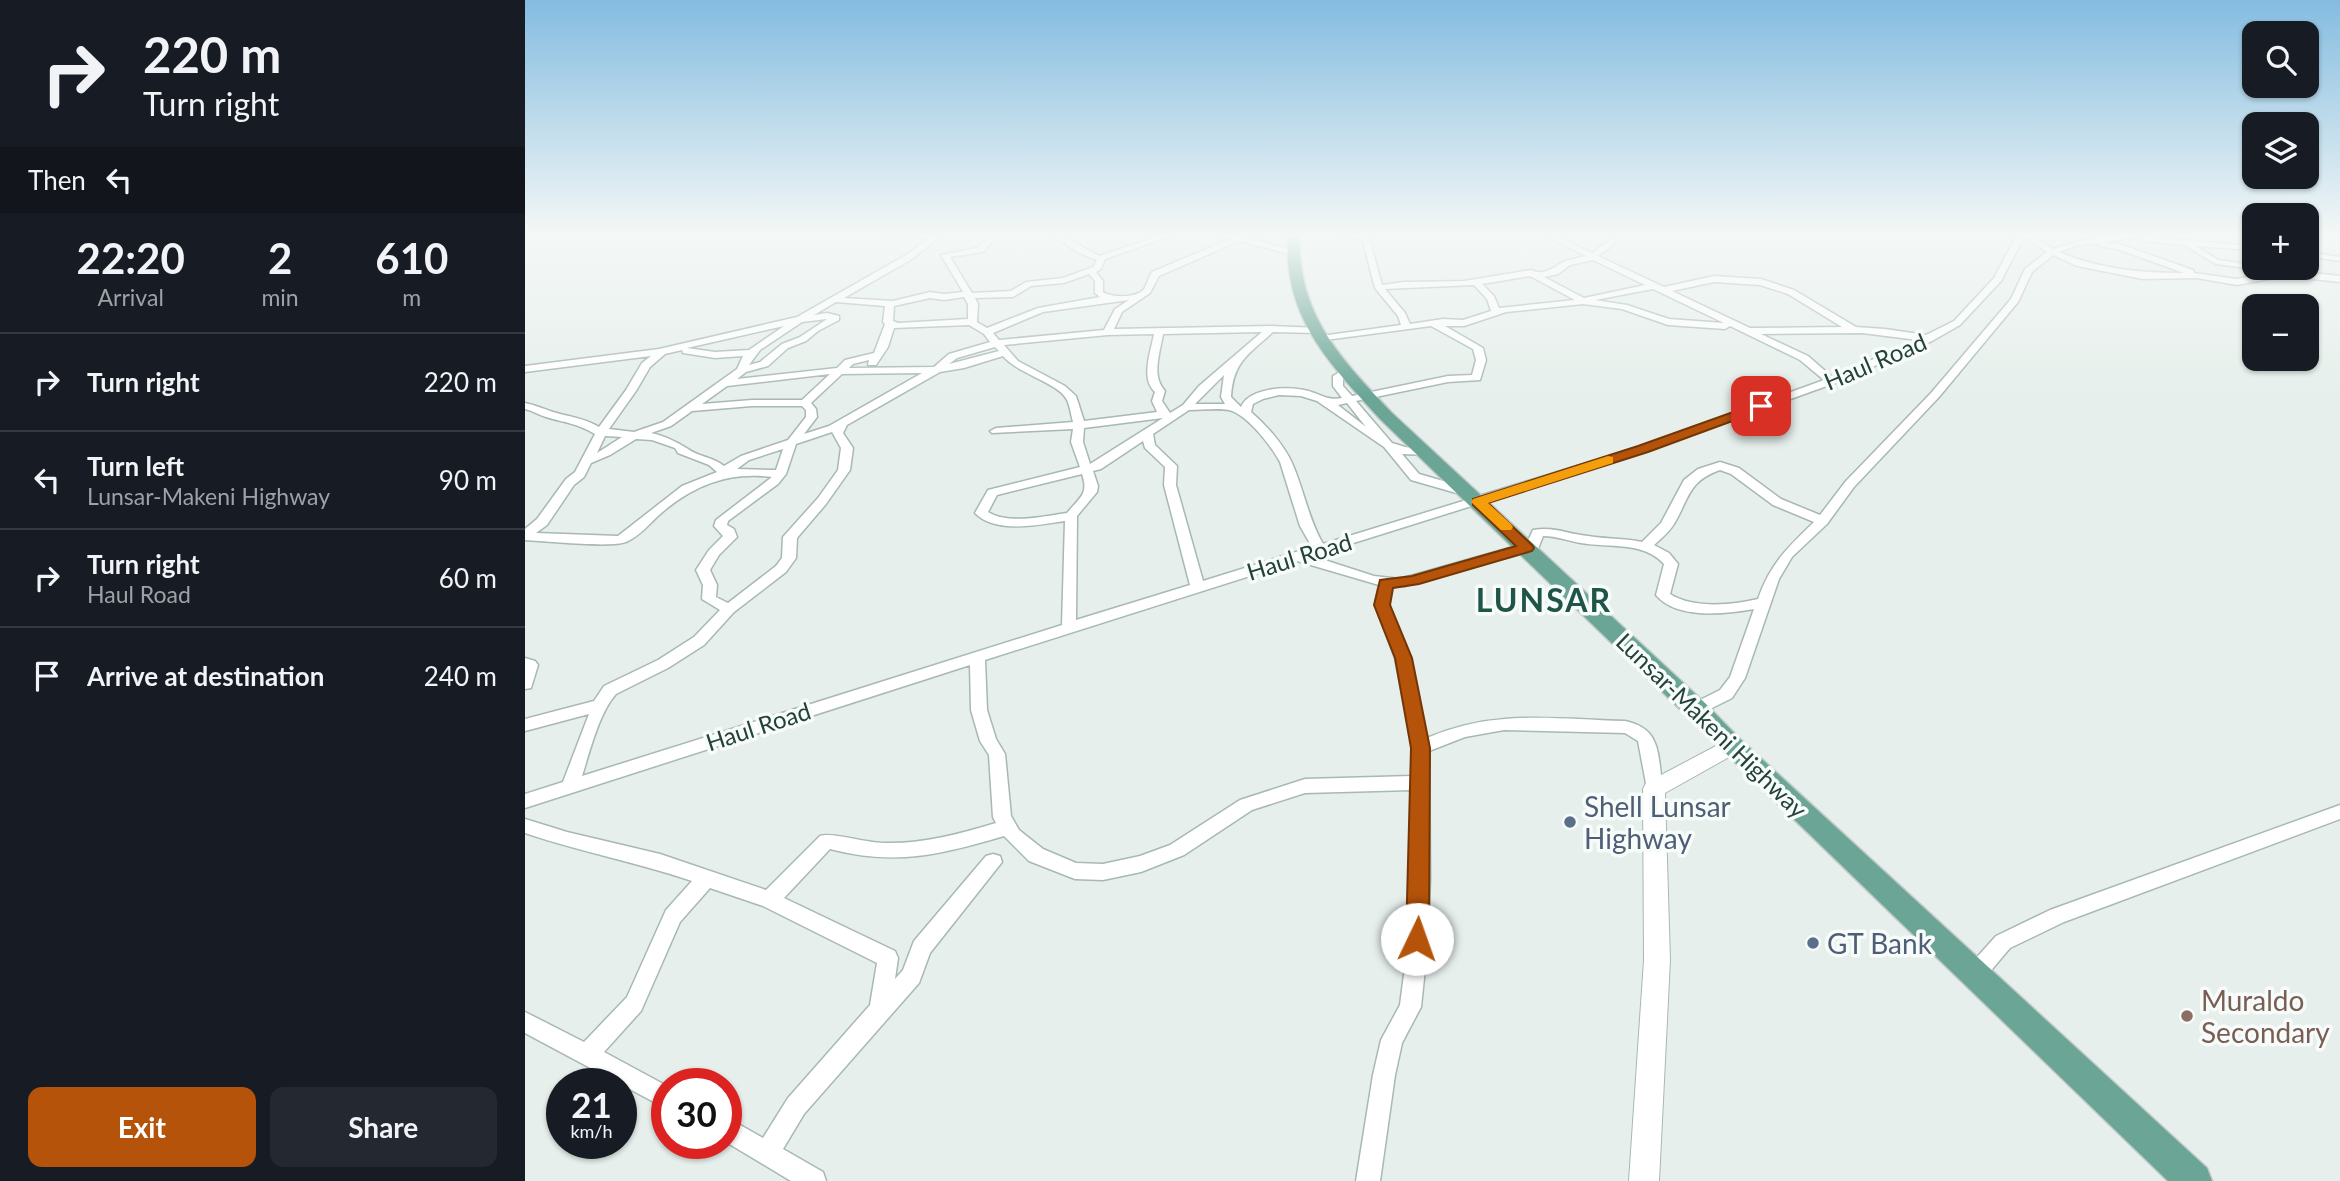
<!DOCTYPE html>
<meta charset="utf-8">
<style>
:root{--surface:#171b24;--page:#242831;--text:#f1f3f6;--muted:#9ea1a6;--line:#363941;--accent:#b45309}
body{margin:0;font-family:Lato,sans-serif;background:var(--page);color:var(--text);height:100vh;display:flex;flex-direction:column;font-size:26px;white-space:nowrap}
*{box-sizing:border-box;margin:0}
p{font-size:23px;color:var(--muted)}
.icon{flex:none;width:38px;height:38px;fill:none;stroke:currentColor;stroke-width:2;stroke-linecap:round;stroke-linejoin:round}
.map{position:relative;flex:1;overflow:hidden}
.drawer{display:flex;flex-direction:column;background:var(--surface);width:525px}
.drawer>*{flex:none}
.guide{background:#171b24;color:var(--text);overflow:hidden}
.buttons{position:absolute;left:1717px;top:21px;display:grid;gap:14px}
.buttons a{display:grid;place-items:center;width:77px;height:77px;border-radius:14px;background:var(--surface);box-shadow:0 2px 5px #0004;font-size:35px}
.speed{position:absolute;left:21px;top:1068px;display:flex;gap:14px;font-size:35px;font-weight:700;text-align:center}
.speed>*{display:grid;place-content:center;width:91px;height:91px;border-radius:50%;background:var(--surface);box-shadow:0 2px 5px #0004;line-height:1}
.speed small{font-size:18px;font-weight:400}
.speed .limit{border:10px solid #d22;background:#fff;color:#111}
.pin{position:absolute;display:grid;place-items:center;width:60px;height:60px;color:#fff;margin:-30px;border-radius:14px;box-shadow:0 4px 10px #0006}
.me{position:absolute;width:77px;margin:-38px;rotate:3deg;stroke-linejoin:round;filter:drop-shadow(0 0 5px #0008)}
.turn{display:flex;align-items:center;gap:24px;height:147px;padding:0 28px;font-size:32px}
.turn .icon{width:91px;height:91px;stroke-width:2.5}
.turn b{display:block;font-size:49px;line-height:60px}
.then{display:flex;align-items:center;height:66px;padding:0 28px;background:#0003;gap:14px;font-size:26px}
.eta{display:flex;justify-content:space-evenly;align-items:center;height:119px;text-align:center}
.eta b{font-size:42px;font-weight:700;line-height:49px}
.button{display:flex;gap:14px;margin-top:auto;padding:14px 28px}
.button a{flex:1;height:80px;border-radius:14px;background:var(--accent);color:#fff;font-size:28px;font-weight:700;line-height:80px;text-align:center}
.button a+a{background:var(--page);color:var(--text)}
ul{padding:0;list-style:none}
li{display:flex;align-items:center;gap:21px;height:98px;padding:0 28px;border-top:2px solid var(--line)}
li div{flex:1}
li b{display:block;font-size:26px}
li em{font-style:normal}
main{display:flex;flex:1;min-height:0}
.map>svg:first-child{display:block}
.lines{fill:none;stroke-linecap:round;stroke-linejoin:round}
.minor-casing{stroke:#a8b8b2;stroke-width:3}
.tertiary-casing{stroke:#a8b8b2;stroke-width:2}
.primary-casing{stroke:#c2cac8;stroke-width:3}
.minor{fill:#fff;fill-rule:evenodd}
.tertiary{fill:#fff;fill-rule:evenodd}
.primary{fill:#6aa596;fill-rule:evenodd}
.route{fill:#b45309;stroke:#753606;stroke-width:2}
.slow{fill:#f59e0b}
.service-dot{fill:#5c6f8a;stroke:#f7fbf9;stroke-width:2.5}
.education-dot{fill:#8d6e63;stroke:#f7fbf9;stroke-width:2.5}
.labels{text-anchor:middle;dominant-baseline:central;stroke-width:7;stroke-linejoin:round;paint-order:stroke}
.street-label{font-size:24px;fill:#24423a;stroke:#f7fbf9}
.near-service-label{font-size:28px;fill:#4e5e75;stroke:#f7fbf9;text-anchor:start}
.near-education-label{font-size:28px;fill:#785e54;stroke:#f7fbf9;text-anchor:start}
.district-label{font-size:32px;font-weight:bold;letter-spacing:2px;fill:#1f5548;stroke:#f7fbf9}
</style>
<main>
<section class="drawer">
<div class="guide">
<div class="turn"><svg class="icon" aria-label="right" viewBox="0 0 24 24"><path d="M7 20v-9h11M14 6l5 5-5 5"/></svg><div><b>220 m</b>Turn right</div></div>
<div class="then">Then<svg class="icon" aria-label="left" viewBox="0 0 24 24"><path d="M17 20v-9H6M10 6l-5 5 5 5"/></svg></div>
</div>
<div class="eta">
<div><b>22:20</b><p>Arrival</p></div>
<div><b>2</b><p>min</p></div>
<div><b>610</b><p>m</p></div>
</div>
<ul>
<li><svg class="icon" aria-label="right" viewBox="0 0 24 24"><path d="M7 20v-9h11M14 6l5 5-5 5"/></svg><div><b>Turn right</b></div><em>220 m</em></li>
<li><svg class="icon" aria-label="left" viewBox="0 0 24 24"><path d="M17 20v-9H6M10 6l-5 5 5 5"/></svg><div><b>Turn left</b><p>Lunsar-Makeni Highway</p></div><em>90 m</em></li>
<li><svg class="icon" aria-label="right" viewBox="0 0 24 24"><path d="M7 20v-9h11M14 6l5 5-5 5"/></svg><div><b>Turn right</b><p>Haul Road</p></div><em>60 m</em></li>
<li><svg class="icon" aria-label="arrive" viewBox="0 0 24 24"><path d="M6 21V4h12l-3 4 3 4H6"/></svg><div><b>Arrive at destination</b></div><em>240 m</em></li>
</ul>
<div class="button"><a>Exit</a><a>Share</a></div>
</section>
<div class="map">
<svg width="1815" height="1181" viewBox="0 0 1815 1181">
<rect width="100%" height="100%" fill="#e6efeb"/>
<g class="lines">
<defs>
<g id="minor">
<path d="M344 233H420L387 259 319 298 368 301 405 292 419 294 438 292 416 255 452 248 467 233H475L458 252 425 257 447 293 486 291 501 282 538 278 568 267 572 260 554 253 523 233H532L574 256 643 233H654L580 259 576 269 571 272 578 281V292C587 298 612 298 619 289 622 284 624 277 627 272L705 239 688 233 714 236 768 250V254H765L714 241 634 276 625 293 597 312 589 329 746 326 794 328V332L791 333 748 332C724 354 708 361 706 397L716 407C724 388 761 386 779 390 795 393 800 401 817 398L808 386V376L820 369 825 372 818 377V386L827 396 923 376 947 375 951 360 948 349 906 326 793 341 791 339 796 336 876 325 873 316 850 288 837 238 807 235 803 233 843 234 857 285 879 282 939 281 1006 270C1020 276 1027 268 1038 262 1045 259 1054 258 1061 256L1015 233H1024L1067 253 1095 233H1104L1073 256 1139 287 1189 276 1236 279 1269 290 1331 327 1360 329 1401 335 1429 321 1469 278 1493 233H1502L1528 249C1561 238 1600 231 1635 233L1620 237 1729 246V250L1671 246 1693 260 1729 265V268H1749L1752 270 1751 272 1691 264 1659 245 1619 241 1615 239 1617 237 1579 242 1597 245 1668 270 1669 273 1712 279 1759 270 1815 276V282L1759 276 1712 285 1672 278 1618 279 1552 266 1528 255 1507 272 1493 302 1414 397 1329 487 1302 524 1267 557 1254 579 1220 678 1207 698 1177 713H1165L1163 709 1165 705 1195 690 1205 677 1229 609C1201 614 1152 620 1131 595L1139 564C1119 541 1083 548 1056 543 1043 541 1032 536 1018 536L1013 549 880 586 867 587 864 605 886 658 902 738C970 709 1029 719 1100 721 1138 729 1132 756 1138 789L1135 794 1129 796 1123 794 1113 741 1100 733 979 730 940 737 904 751 905 880 901 959 896 1007 877 1043 870 1075 855 1181H831L848 1075 856 1040 875 1005 881 959 885 880 887 790 780 793 727 810 659 855 616 872 578 880 550 879 504 861 479 836C415 855 370 866 305 849L259 898 370 951 373 958 370 979 378 970 389 941 461 856 468 854 475 856 477 862 405 953 394 983 279 1114 258 1149 298 1172 301 1181H266L201 1142V1117L238 1138 263 1098 345 1005 352 963 238 906 185 888 155 922 116 1011 79 1052 142 1086V1109L0 1033V1012L59 1042 102 997 141 910 167 881C112 862 55 852 0 833V819L42 832 135 854 241 890 295 836C306 832 342 843 359 843 397 844 435 834 471 823L468 817 464 755 455 741 446 710 445 665 0 808V794L38 782 64 714 0 731V719L69 701 79 686 133 660 169 637 195 610 177 599 178 585 171 570 184 550 198 536 189 526 191 520 247 477C203 471 167 486 134 515 124 524 115 536 101 542 88 548 19 541 0 540V529L12 519 41 479 50 472 70 434C51 423 41 423 21 417 14 415 8 411 0 409V403C10 405 19 409 28 412 45 417 59 418 74 427L101 390 117 363 126 356 0 372V366L134 349 272 317 381 255 404 238 348 235ZM1499 237 1522 252 1500 269 1486 299 1406 393 1321 481 1295 515 1256 499 1214 468 1195 462 1173 469 1159 480 1136 523 1117 542C1099 538 1081 539 1063 536 1043 534 1028 526 1008 530L1002 543 875 579 849 576 787 556 1122 451 1310 383 1407 341 1435 325 1476 281ZM1574 243V246L1592 249 1659 273C1616 273 1574 269 1534 252L1554 245ZM1068 260 1120 285 1059 298 1019 277 1033 274 1045 265ZM564 274 570 281V293L575 297 513 308 462 328 452 322 453 304 450 298 488 297 506 286 539 283ZM1005 276 1050 300 974 308 969 296 957 284ZM1189 282 1235 285 1263 294 1317 327 1225 328 1147 291ZM949 285 962 299 966 311 938 320 918 319 885 324 880 313 860 289ZM1128 289 1199 323 1144 319 1102 305 1070 300ZM439 297 443 304V319L373 323 368 321 369 306 405 298 419 300ZM604 300 590 309 579 330 474 340 468 333 518 312ZM311 302 360 306 358 322 360 324 349 353 320 360 312 368 212 379 221 372 243 366 263 348 281 341 293 331 314 320V316L302 313 289 315ZM1058 304 1097 309 1143 325 1200 329 1205 326 1275 360 1299 380 1114 447 798 544C783 518 779 490 767 463 759 445 741 425 726 412L728 404 738 399 754 395 776 396 792 401 859 447 886 480 942 496 946 495 948 492 946 489 894 474 877 454 905 455V451L880 447 867 443 831 401 923 382 955 380 961 360 958 348 920 326H939L981 312ZM302 319 275 337 257 344 235 362 224 365 235 350 277 322ZM444 325 459 334 465 342 424 354 409 367 324 368 328 364 344 360 343 365H351L363 347 369 328ZM259 326 224 350 190 352 162 348ZM737 332 674 386 658 405 645 413 637 401 640 391C626 376 635 353 638 334ZM1337 333 1393 340 1307 377 1283 356 1236 334ZM629 334C626 351 615 379 630 392L627 401 632 412 559 421 551 396 540 386 493 361 479 345 583 335ZM470 347 474 351 424 364 432 358ZM157 350 158 353 190 358 218 356 212 369 138 422 109 432 84 429 111 391 125 367 140 354ZM478 356C493 374 534 383 542 400 545 406 546 415 548 422L471 428 465 431 467 433 548 429 546 442 555 467 463 490 450 513C470 534 513 525 540 521L537 625 57 776C65 751 74 713 91 694L143 668 179 645 209 612 261 572 271 558 272 538 301 504 325 470 328 448 318 433 322 425 415 372 439 368ZM397 373 304 426 279 434 292 417 291 409 286 403 317 374ZM305 374 277 400H227L177 404 202 386ZM699 375 696 397 700 404H670ZM822 403 841 427 813 405ZM227 406H277L281 410V417L263 440 216 456 199 466C188 457 174 457 163 449 152 442 140 436 126 433L146 426 167 411ZM664 410C677 410 692 408 704 410 722 414 747 447 755 462L775 526 787 547 678 581 651 485 652 466 630 445 628 434ZM638 418 565 464 558 442 559 428ZM307 432 316 448 313 470 293 498 258 537 257 558 251 566 203 603 191 597 192 585 185 570 194 555 212 537 209 529 202 525 203 521 253 484 261 474 271 444ZM80 436 97 437 72 453ZM111 439 127 440 150 448 153 453 184 465 192 472 157 486 93 536 11 533 22 525 49 485 59 477 66 463 85 455ZM618 441 620 448 640 467 639 485 665 585 551 620 552 516 572 492 573 486 568 471 576 469ZM258 449 251 470 212 469 224 460ZM1195 470 1206 474 1248 505 1289 522C1263 547 1245 564 1233 599 1208 605 1168 609 1145 594L1153 564 1144 553 1129 545C1136 539 1144 532 1149 524 1164 499 1163 481 1195 470ZM557 474C564 494 555 497 542 513 519 516 484 525 463 512L472 495ZM772 561 854 585 850 605 870 658 888 748 887 776 780 779 715 800 645 845 615 856 578 864 551 863 518 849 494 830 486 816 480 754 471 739 462 710 460 660Z"/>
<polygon points="1782,252 1815,257 1815,261 1782,256"/>
<polygon points="0,658 10,661 13,665 6,688 0,689"/>
<polygon points="1815,805 1815,819 1539,922 1485,948 1458,980 1451,983 1444,980 1441,973 1444,966 1471,936 1525,910"/>
</g>
<polygon id="tertiary" points="1206,738 1213,740 1216,746 1213,752 1140,793 1145,960 1134,1181 1104,1181 1119,960 1118,789 1121,783"/>
<path id="primary" d="M763 233H775C771 313 815 358 867 413L1180 703 1215 739 1682 1168 1687 1181H1643L855 419C803 362 757 316 763 233Z"/>
</defs>
<use href="#minor" class="minor-casing"/>
<use href="#tertiary" class="tertiary-casing"/>
<use href="#primary" class="primary-casing"/>
<use href="#minor" class="minor"/>
<use href="#tertiary" class="tertiary"/>
<use href="#primary" class="primary"/>
</g>
<linearGradient id="sky" x2="0" y2="1"><stop stop-color="#84bce0"/><stop offset="0.59" stop-color="#f4f8f6"/><stop offset="1" stop-color="#f4f8f6" stop-opacity="0"/></linearGradient>
<rect width="1815" height="398" fill="url(#sky)"/>
<polygon class="route" points="1236,402 1240,404 1240,409 1123,452 963,503 1007,545 1009,548 1007,551 894,584 868,588 865,605 887,658 905,748 904,939 900,947 892,950 884,947 881,939 886,748 870,658 849,605 855,580 887,576 991,546 948,505 948,499 1113,446"/>
<polygon class="slow" points="1083,456 1088,457 1088,463 963,503 986,524 988,527 986,530 976,530 946,502 948,499"/>
<g class="service-dot">
<circle cx="1045" cy="822" r="7"/>
<circle cx="1288" cy="943" r="7"/>
</g>
<circle class="education-dot" cx="1662" cy="1016" r="7"/>
<g class="labels">
<g class="street-label">
<text transform="translate(1350 361) rotate(-23)">Haul Road</text>
<text transform="translate(774 556) rotate(-17)">Haul Road</text>
<text transform="translate(1187 725) rotate(44)">Lunsar-Makeni Highway</text>
<text transform="translate(233 726) rotate(-18)">Haul Road</text>
</g>
<g class="near-service-label">
<text x="1059" y="806">Shell Lunsar<tspan x="1059" dy="32">Highway</tspan></text>
<text x="1302" y="943">GT Bank</text>
</g>
<g class="near-education-label">
<text x="1676" y="1000">Muraldo<tspan x="1676" dy="32">Secondary</tspan></text>
</g>
<g class="district-label">
<text x="1019" y="599">LUNSAR</text>
</g>
</g>
</svg>
<div class="buttons">
<a><svg class="icon" aria-label="search" viewBox="0 0 24 24"><circle cx="10" cy="10" r="6"/><path d="M15 15l6 6"/></svg></a>
<a><svg class="icon" aria-label="layers" viewBox="0 0 24 24"><path d="M12 4l9 5-9 5-9-5zM3 14l9 5 9-5"/></svg></a>
<a>+</a>
<a>−</a>
</div>
<div class="speed"><div>21<small>km/h</small></div><div class="limit">30</div></div>
<div class="pin" style="left:1236px;top:406px;background:#d93025"><svg class="icon" aria-label="arrive" viewBox="0 0 24 24"><path d="M6 21V4h12l-3 4 3 4H6"/></svg></div>
<svg class="me" style="left:892px;top:939px" viewBox="-20 -20 40 40"><circle r="19" fill="#fff"/><path d="M0-13L10 11 0 6-10 11z" fill="#b45309"/></svg>
</div>
</main>
